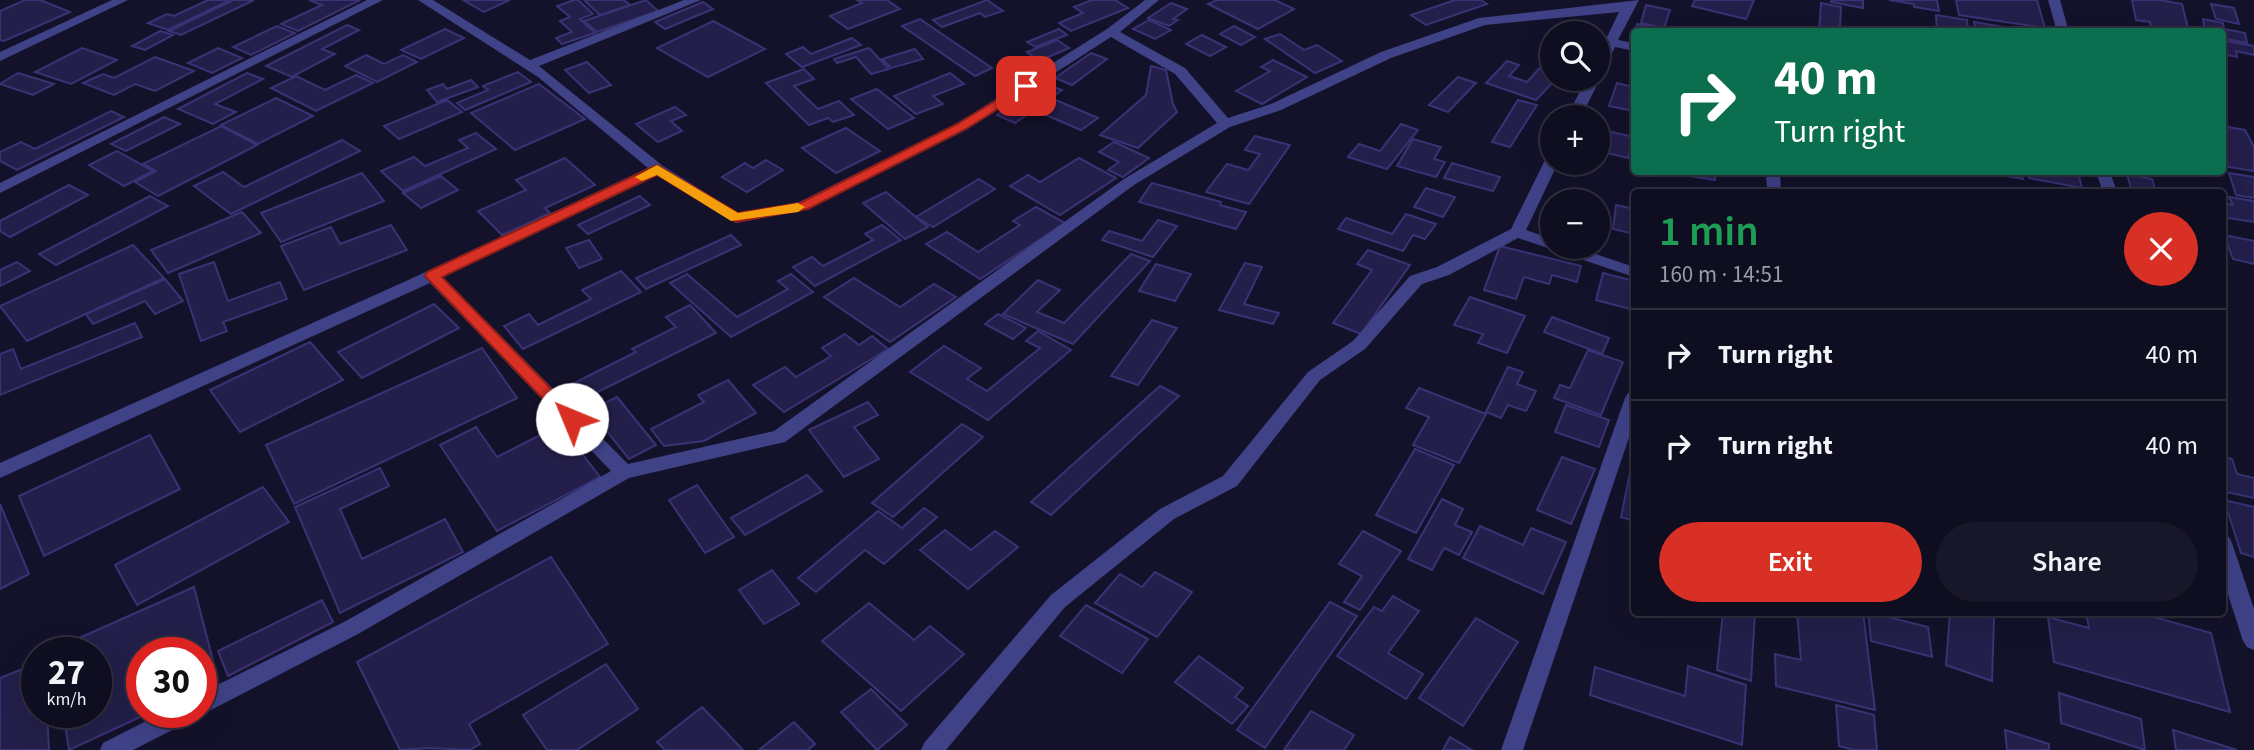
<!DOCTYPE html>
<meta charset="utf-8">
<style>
:root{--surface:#0f0e20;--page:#181729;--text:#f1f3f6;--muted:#9b9ca5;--line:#2f2e3e;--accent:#d93025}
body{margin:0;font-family:"Source Sans 3",sans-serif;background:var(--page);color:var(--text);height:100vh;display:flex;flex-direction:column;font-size:26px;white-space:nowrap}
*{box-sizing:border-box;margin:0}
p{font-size:23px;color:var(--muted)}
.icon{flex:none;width:38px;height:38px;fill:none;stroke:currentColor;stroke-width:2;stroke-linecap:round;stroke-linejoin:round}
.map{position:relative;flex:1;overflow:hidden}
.side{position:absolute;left:1631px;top:189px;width:595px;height:427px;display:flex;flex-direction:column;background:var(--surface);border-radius:7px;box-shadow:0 7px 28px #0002,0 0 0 2px var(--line)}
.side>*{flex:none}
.banner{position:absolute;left:1631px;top:28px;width:595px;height:147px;border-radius:7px;box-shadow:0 7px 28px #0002,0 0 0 2px var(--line);background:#0b6e4f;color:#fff;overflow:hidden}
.buttons{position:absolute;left:1540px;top:21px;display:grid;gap:14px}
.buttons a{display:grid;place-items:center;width:70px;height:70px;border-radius:50%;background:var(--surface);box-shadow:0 7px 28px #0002,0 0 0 2px var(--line);font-size:35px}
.speed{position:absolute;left:21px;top:637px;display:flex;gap:14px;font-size:35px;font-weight:700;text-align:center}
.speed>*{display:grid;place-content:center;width:91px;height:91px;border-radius:50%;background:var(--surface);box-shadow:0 7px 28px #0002,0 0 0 2px var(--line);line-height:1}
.speed small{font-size:18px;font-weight:400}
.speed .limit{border:10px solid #d22;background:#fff;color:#111}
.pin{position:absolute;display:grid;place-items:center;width:60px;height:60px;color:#fff;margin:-30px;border-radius:14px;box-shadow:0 4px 10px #0006}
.me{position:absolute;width:77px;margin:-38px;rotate:315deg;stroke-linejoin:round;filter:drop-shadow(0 0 5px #0008)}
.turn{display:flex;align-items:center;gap:24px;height:147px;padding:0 28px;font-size:32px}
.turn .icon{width:91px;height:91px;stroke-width:2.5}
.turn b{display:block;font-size:49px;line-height:60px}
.round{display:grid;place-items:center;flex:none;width:74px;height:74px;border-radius:37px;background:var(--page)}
.overview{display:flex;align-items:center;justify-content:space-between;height:119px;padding:0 28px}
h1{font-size:42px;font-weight:600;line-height:52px;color:#1e9e55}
.cta{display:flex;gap:14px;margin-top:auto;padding:14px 28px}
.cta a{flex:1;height:80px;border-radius:42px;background:var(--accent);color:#fff;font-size:28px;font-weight:600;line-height:80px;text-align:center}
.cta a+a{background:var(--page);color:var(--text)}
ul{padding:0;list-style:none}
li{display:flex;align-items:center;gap:21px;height:91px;padding:0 28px;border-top:2px solid var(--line)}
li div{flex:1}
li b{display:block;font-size:26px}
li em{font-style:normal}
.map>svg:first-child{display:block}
.building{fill:#241f4a;stroke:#3a3275;stroke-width:2}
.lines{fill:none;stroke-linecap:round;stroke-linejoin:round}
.minor{fill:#3f4287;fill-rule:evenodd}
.route{fill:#d93025;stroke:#8d1f18;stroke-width:2}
.slow{fill:#f59e0b}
</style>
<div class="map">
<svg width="2254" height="750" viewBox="0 0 2254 750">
<rect width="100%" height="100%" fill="#14122a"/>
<g class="building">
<polygon points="25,0 40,0 70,12 4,41 0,40 0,11"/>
<polygon points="208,0 230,0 168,30 148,23 167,14 174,16"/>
<polygon points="233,0 254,0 181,35 169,31"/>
<polygon points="309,0 360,0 298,31 281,24 322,5"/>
<polygon points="463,0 510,0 484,12"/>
<polygon points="574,0 578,0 593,14 580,19 595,33 562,44 556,38 572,32 560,21 570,17 557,6"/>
<polygon points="589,0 624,0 630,5 600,15 585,1"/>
<polygon points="646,0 658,11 597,32 584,21"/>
<polygon points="857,0 887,0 900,9 848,29 830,16 862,3"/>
<polygon points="987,0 1003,11 985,17 980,13 942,27 933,20"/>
<polygon points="1092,0 1115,0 1128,8 1071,31 1059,23 1083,13 1074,7"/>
<polygon points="1217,0 1275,0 1294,9 1258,29 1208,4"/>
<polygon points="1455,0 1481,0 1487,4 1426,25 1411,15"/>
<polygon points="1695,0 1754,0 1746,19 1692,6"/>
<polygon points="1832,0 1863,0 1863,8 1831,2"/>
<polygon points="1889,0 1937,0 1939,11 1914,7 1914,4"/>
<polygon points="1956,0 2037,0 2045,28 1959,15"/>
<polygon points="2132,0 2160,0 2182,4 2189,32 2152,32 2150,22 2136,20"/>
<polygon points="703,2 713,9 665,29 655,22"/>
<polygon points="1171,3 1187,9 1173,19 1178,20 1169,26 1148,18"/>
<polygon points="1821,3 1841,7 1840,27 1857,32 1819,32"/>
<polygon points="2211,4 2234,8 2239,24 2216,19"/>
<polygon points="1646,5 1670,10 1664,28 1641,23"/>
<polygon points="1936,15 1967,20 1968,32 1937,32"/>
<polygon points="920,19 992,68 975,76 902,26"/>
<polygon points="2203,19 2223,23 2224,29 2245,33 2247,43 2222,38 2222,32 2205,32"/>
<polygon points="1149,20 1171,30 1155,39 1133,29"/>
<polygon points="713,21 765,49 708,77 657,48"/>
<polygon points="1974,22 2004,27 2005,32 1976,32"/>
<polygon points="1637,24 1675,32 1636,32"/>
<polygon points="347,25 359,30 322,49 335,54 292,77 266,66"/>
<polygon points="277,26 295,33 251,55 233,47"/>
<polygon points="1234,26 1255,37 1241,45 1220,34"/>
<polygon points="445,29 464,38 421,59 401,50"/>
<polygon points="1059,29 1067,35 1035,47 1027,42"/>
<polygon points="160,31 173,35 145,50 132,46"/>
<polygon points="1280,34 1304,50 1317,45 1342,61 1315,73 1265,39"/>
<polygon points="1202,35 1226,47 1210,56 1186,44"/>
<polygon points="852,38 861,45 802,67 786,54 803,47 811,54"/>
<polygon points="1057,40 1069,48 1039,61 1027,52"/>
<polygon points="2222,40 2254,46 2254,55 2236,51 2237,57 2222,54"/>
<polygon points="82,48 117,60 71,84 35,72"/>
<polygon points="218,48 242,58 212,73 188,63"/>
<polygon points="869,48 889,69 871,74 856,57 837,63 834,59"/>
<polygon points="915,49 923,59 891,68 882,59"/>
<polygon points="1091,53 1107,59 1072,85 1055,78"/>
<polygon points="366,55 384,64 403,55 417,62 377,82 345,66"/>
<polygon points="155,57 194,71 155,91 135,84 114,95 83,83 103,74 114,78"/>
<polygon points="1273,60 1307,77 1262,104 1236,91 1270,71 1261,67"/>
<polygon points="1507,61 1519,65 1509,76 1527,82 1546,61 1552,63 1552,79 1556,79 1536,100 1486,83"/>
<polygon points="587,62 611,85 589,93 565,70"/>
<polygon points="1151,66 1166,70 1173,104 1177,112 1138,148 1100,135 1146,95"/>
<polygon points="804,69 814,79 794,86 818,109 839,101 854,115 833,122 828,118 809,125 766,83"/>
<polygon points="518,72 531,82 465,110 457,103 488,90 483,86"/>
<polygon points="18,73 54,84 33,95 0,84"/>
<polygon points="247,73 263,79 215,104 236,112 213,124 178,109"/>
<polygon points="950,73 964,84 933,96 943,104 916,114 894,96"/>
<polygon points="356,75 373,83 316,111 271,88 296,76 325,90"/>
<polygon points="1458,77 1476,83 1448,112 1429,105"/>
<polygon points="471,80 478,87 437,102 427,90 443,84 447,89"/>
<polygon points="1044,83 1062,90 1051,98 1098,118 1081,130 1034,110 1015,123 997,115"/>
<polygon points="1617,83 1634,87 1634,111 1609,106"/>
<polygon points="539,84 585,119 515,150 471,113"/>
<polygon points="877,89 914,118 888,129 851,99"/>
<polygon points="276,98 313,116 258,144 221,125"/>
<polygon points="447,100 462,112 399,139 384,126"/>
<polygon points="1518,100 1537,105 1510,147 1492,142"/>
<polygon points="675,107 686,115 671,121 682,131 658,142 636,124"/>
<polygon points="111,111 124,117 17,170 0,161 0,152 21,142 35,149"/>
<polygon points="164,117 180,124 126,151 111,144"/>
<polygon points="1401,124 1418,130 1387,169 1348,157 1359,144 1380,151"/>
<polygon points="221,126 257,145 158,196 135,182 156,171 143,164"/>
<polygon points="2222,126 2245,130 2254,147 2254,171 2222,166"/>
<polygon points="846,128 880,151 836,173 802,148"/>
<polygon points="1598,129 1634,137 1628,158 1598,151"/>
<polygon points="476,133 496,149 403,191 381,171 414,157 425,166 468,148 459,140"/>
<polygon points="1255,136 1290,145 1249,204 1206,192 1227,164 1248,170 1260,154 1245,150"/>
<polygon points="1413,139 1441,147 1434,159 1445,162 1436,177 1397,166"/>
<polygon points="342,140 360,151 231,214 194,186 223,172 244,187"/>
<polygon points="1114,142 1149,158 1123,177 1108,170 1119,162 1099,152"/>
<polygon points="117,151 153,171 124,186 89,165"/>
<polygon points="565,158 595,185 545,208 550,213 502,235 478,211 526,190 516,180"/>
<polygon points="1079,158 1116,178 1060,215 1010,186 1028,175 1040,182"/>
<polygon points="766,160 783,170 747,192 722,177 745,163 753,168"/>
<polygon points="1452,163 1500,177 1493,191 1444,178"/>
<polygon points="1665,172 1715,172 1715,180"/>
<polygon points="1989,172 2021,172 2023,179 1989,173"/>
<polygon points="2027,172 2078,172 2082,188 2029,178"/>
<polygon points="362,173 384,201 281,242 261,213"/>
<polygon points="2229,173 2254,177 2254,198 2236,195"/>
<polygon points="2127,174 2152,179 2156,192 2132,192"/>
<polygon points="441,176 458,190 421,208 403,193"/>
<polygon points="979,179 995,189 933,227 916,217"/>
<polygon points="1152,183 1221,202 1220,205 1246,212 1236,229 1139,202"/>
<polygon points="69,185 88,195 10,237 0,231 0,221"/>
<polygon points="1426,188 1455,197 1443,217 1414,207"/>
<polygon points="886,192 928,227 905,239 863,203"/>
<polygon points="150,196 168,206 56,265 39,254"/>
<polygon points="640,196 650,205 588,234 578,225"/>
<polygon points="2229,197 2254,201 2254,222 2222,217 2222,203 2233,205"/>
<polygon points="1634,200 1634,234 1613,229 1616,205 1634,209"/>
<polygon points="1036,207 1065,223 980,279 926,244 947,232 978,252 1020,225 1013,221"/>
<polygon points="242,212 261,233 168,273 151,250"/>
<polygon points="1406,214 1436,224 1425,239 1413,235 1403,251 1338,229 1346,218 1392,234"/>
<polygon points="1158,220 1177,226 1153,257 1102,240 1109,231 1142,241"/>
<polygon points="391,225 407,250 304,290 281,246 331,227 340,244"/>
<polygon points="882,225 901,240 815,286 793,267 812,257 823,266 873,240 865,234"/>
<polygon points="731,235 741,245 646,289 636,278"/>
<polygon points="2224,235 2254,241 2254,264 2233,259"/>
<polygon points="589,240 602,259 579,268 566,248"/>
<polygon points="133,245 164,278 27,341 0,306"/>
<polygon points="1500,246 1581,266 1577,282 1552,275 1549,284 1524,277 1516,299 1484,290"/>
<polygon points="1368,250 1410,265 1361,334 1333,323 1372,270 1357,264"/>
<polygon points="1131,254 1150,261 1073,344 1003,314 1038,280 1060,290 1037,312 1064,323"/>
<polygon points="17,262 30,271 0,286 0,270"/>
<polygon points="214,262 228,301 280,282 287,299 223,322 227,331 201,341 179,274"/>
<polygon points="1245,263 1262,267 1244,304 1279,313 1273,324 1219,310"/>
<polygon points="1156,264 1191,274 1175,301 1139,291"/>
<polygon points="621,271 641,292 523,349 504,326 529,314 538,325 591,299 582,290"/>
<polygon points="1603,273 1634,281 1634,310 1596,300"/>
<polygon points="687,274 737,317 788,289 778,281 791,274 813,292 731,337 670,283"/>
<polygon points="854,278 900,307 934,284 956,297 890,342 824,297"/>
<polygon points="165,279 183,301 155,314 145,301 93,324 86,314"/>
<polygon points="1470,297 1525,316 1507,353 1478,343 1483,334 1454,325"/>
<polygon points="434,304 459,328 362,378 338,352"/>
<polygon points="690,305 716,333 584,399 572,384 636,352 632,349 676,327 666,317"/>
<polygon points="998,314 1026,328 1013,339 985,324"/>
<polygon points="1552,317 1609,338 1602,354 1544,332"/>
<polygon points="1152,320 1177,328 1138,385 1111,376"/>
<polygon points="135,323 142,337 0,395 0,354 13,349 21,369"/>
<polygon points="1038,331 1071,350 988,420 910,372 944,346 981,368 967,379 987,391 1040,348 1026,341"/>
<polygon points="845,334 859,345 872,336 888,349 784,412 753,385 785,367 796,377 831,356 822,348"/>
<polygon points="310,342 343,380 240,432 210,390"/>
<polygon points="482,348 517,398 294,504 266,445"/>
<polygon points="1588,350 1623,362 1601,415 1554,398 1560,385 1570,388"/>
<polygon points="1508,367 1523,372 1517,384 1536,391 1526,411 1508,405 1501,418 1486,412"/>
<polygon points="728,380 756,413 704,441 664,446 651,429 704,402 698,395"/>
<polygon points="1160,386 1179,396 1051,515 1031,502"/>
<polygon points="1419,388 1486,414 1459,463 1413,445 1429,417 1406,408"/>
<polygon points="617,397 656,445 629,459 590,410"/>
<polygon points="868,402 878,415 854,427 879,459 844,477 809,430"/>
<polygon points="1566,405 1609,420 1599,447 1555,432"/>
<polygon points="962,424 983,437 893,517 872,503"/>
<polygon points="560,425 600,477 497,531 440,445 476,427 497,457"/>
<polygon points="150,435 180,489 44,556 19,496"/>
<polygon points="1415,449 1454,465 1416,533 1376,515"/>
<polygon points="1562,457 1595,469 1571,524 1537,510"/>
<polygon points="2222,457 2232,459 2237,474 2254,478 2254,498 2222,491"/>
<polygon points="380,468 389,486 340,509 362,559 445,519 463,552 340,613 295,507"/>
<polygon points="1631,468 1634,469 1634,521 1621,517"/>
<polygon points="807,475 822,491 745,535 731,518"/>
<polygon points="697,485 734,537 705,553 669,500"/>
<polygon points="263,487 289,522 137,605 115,565"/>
<polygon points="1442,499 1463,509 1455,525 1472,532 1459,555 1444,548 1432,570 1408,559"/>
<polygon points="2224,500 2254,507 2254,557 2241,553"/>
<polygon points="0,504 29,574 0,589"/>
<polygon points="924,508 937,517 884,564 865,550 816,592 798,578 878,511 902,528"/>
<polygon points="1480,526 1523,545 1531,528 1566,542 1543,594 1463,558"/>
<polygon points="945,530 971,550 995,531 1018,547 968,589 920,550"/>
<polygon points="1363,531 1401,551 1360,610 1344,602 1362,576 1339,564"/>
<polygon points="551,557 608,644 469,724 480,744 470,750 429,748 400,750 357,662"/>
<polygon points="772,570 799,604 764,624 739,590"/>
<polygon points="1155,572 1192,592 1157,637 1095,603 1120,574 1142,587"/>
<polygon points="194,587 218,680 201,688 201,653 142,653 142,712 151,712 69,750 63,712 96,712 96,653 53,653 52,650"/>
<polygon points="1393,596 1419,611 1388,653 1423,674 1406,699 1337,656 1374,607 1382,611"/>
<polygon points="322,600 333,622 228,676 218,651"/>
<polygon points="1330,602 1357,616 1265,748 1237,730"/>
<polygon points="869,603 914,640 930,626 964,654 901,711 822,641"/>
<polygon points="1086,605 1148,639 1122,673 1060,636"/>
<polygon points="1723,612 1755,612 1751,681 1717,670"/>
<polygon points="1797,612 1863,612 1875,710 1776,686 1775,654 1801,660"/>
<polygon points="1868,612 1928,627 1932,657 1871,641"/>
<polygon points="1950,612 1978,612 1994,618 1992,681 1946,665"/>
<polygon points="2086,612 2136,612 2211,633 2230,712 2054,662 2048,617 2089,628"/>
<polygon points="1476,618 1518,642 1463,726 1419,698"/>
<polygon points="1199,656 1243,688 1235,697 1248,706 1232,724 1175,682"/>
<polygon points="37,663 37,712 47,712 49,750 0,750 0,678"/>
<polygon points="606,664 638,709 577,750 547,750 523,715"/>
<polygon points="1688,666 1746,685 1742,745 1590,695 1595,667 1685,696"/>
<polygon points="871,689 907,725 877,750 841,712"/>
<polygon points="2059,693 2141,719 2145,750 2061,723"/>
<polygon points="1836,705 1874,715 1877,750 1854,750 1839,746"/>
<polygon points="702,707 743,750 665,750 657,742"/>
<polygon points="1311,711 1354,735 1344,750 1284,750"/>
<polygon points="794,722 815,744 808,750 759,750"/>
<polygon points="2005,730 2049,744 2049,750 2007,750"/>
<polygon points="2173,730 2237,750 2176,750"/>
<polygon points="1450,737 1472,750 1443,750"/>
</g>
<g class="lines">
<g class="minor">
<polygon points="112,0 128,0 0,61 0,52"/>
<polygon points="367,0 383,0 0,193 0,183"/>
<path d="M418 0H433L530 60 684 0H701L539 66 663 166 738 213 799 202 956 124 1107 29 1145 0H1159L1120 32 1185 68 1228 118 1271 104 1381 52 1479 18 1639 0 1618 40 1634 43V51L1615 47 1603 72 1598 73V56L1619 12 1485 25 1391 58 1281 110 1230 127 1134 185 785 442 629 478 358 634 209 711 201 714 197 712 194 719 133 750H100L103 743 164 712H201V693L344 622 611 471 430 283 0 478V463L406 281 648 168 538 77ZM1111 37 1175 74 1217 123 1124 179 774 431 628 464 442 277 657 175 736 223 808 209 966 130Z"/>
<polygon points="2048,0 2060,0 2069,32 2057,32"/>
<polygon points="1598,76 1600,79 1581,117 1567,117 1586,79 1598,79"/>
<polygon points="1552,156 1552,163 1558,163 1526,230 1552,239 1552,247 1575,247 1634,267 1634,277 1518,238 1449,275 1422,284 1365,349 1320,380 1237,486 1174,519 1065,607 946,750 921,750 924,743 1051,595 1160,509 1223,476 1308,372 1353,341 1410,276 1437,267 1511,229 1545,160"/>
<polygon points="1766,172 1780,172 1781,192 1767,192"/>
<polygon points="2096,172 2110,172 2117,192 2103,192"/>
<polygon points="1634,392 1634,423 1523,750 1501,750 1625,398 1628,393"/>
<polygon points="2222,535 2229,537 2232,543 2254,609 2254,650 2247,647 2243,641 2222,576"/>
</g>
</g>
<polygon class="route" points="1026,82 1030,83 1030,89 966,129 808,209 736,222 657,175 442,277 577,415 580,419 577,423 566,423 425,276 427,272 657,165 738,213 800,203 957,124"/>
<polygon class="slow" points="657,165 738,213 798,203 805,207 798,212 731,221 657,175 642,181 635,177"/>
</svg>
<div class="buttons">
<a><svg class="icon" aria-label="search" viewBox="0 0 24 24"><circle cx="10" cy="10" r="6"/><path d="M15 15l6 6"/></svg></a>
<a>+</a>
<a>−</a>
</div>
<div class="speed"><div>27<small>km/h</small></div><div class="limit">30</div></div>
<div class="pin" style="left:1026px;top:86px;background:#d93025"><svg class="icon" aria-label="arrive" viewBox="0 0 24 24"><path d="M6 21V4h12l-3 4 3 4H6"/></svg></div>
<svg class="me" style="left:572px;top:419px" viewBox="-20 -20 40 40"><circle r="19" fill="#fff"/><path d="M0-13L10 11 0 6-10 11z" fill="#d93025"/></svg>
<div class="banner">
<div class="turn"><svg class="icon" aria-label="right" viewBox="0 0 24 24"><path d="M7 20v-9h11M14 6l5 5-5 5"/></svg><div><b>40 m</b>Turn right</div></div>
</div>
<section class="side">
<div class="overview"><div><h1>1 min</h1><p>160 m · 14:51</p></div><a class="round" style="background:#d93025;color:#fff"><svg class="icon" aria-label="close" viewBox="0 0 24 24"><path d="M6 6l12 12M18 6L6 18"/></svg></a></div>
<ul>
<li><svg class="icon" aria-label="right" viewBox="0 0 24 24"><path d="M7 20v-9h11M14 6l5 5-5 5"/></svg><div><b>Turn right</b></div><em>40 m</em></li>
<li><svg class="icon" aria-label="right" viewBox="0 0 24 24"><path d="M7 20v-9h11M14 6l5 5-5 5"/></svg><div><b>Turn right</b></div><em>40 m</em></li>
</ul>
<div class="cta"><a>Exit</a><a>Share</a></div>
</section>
</div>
